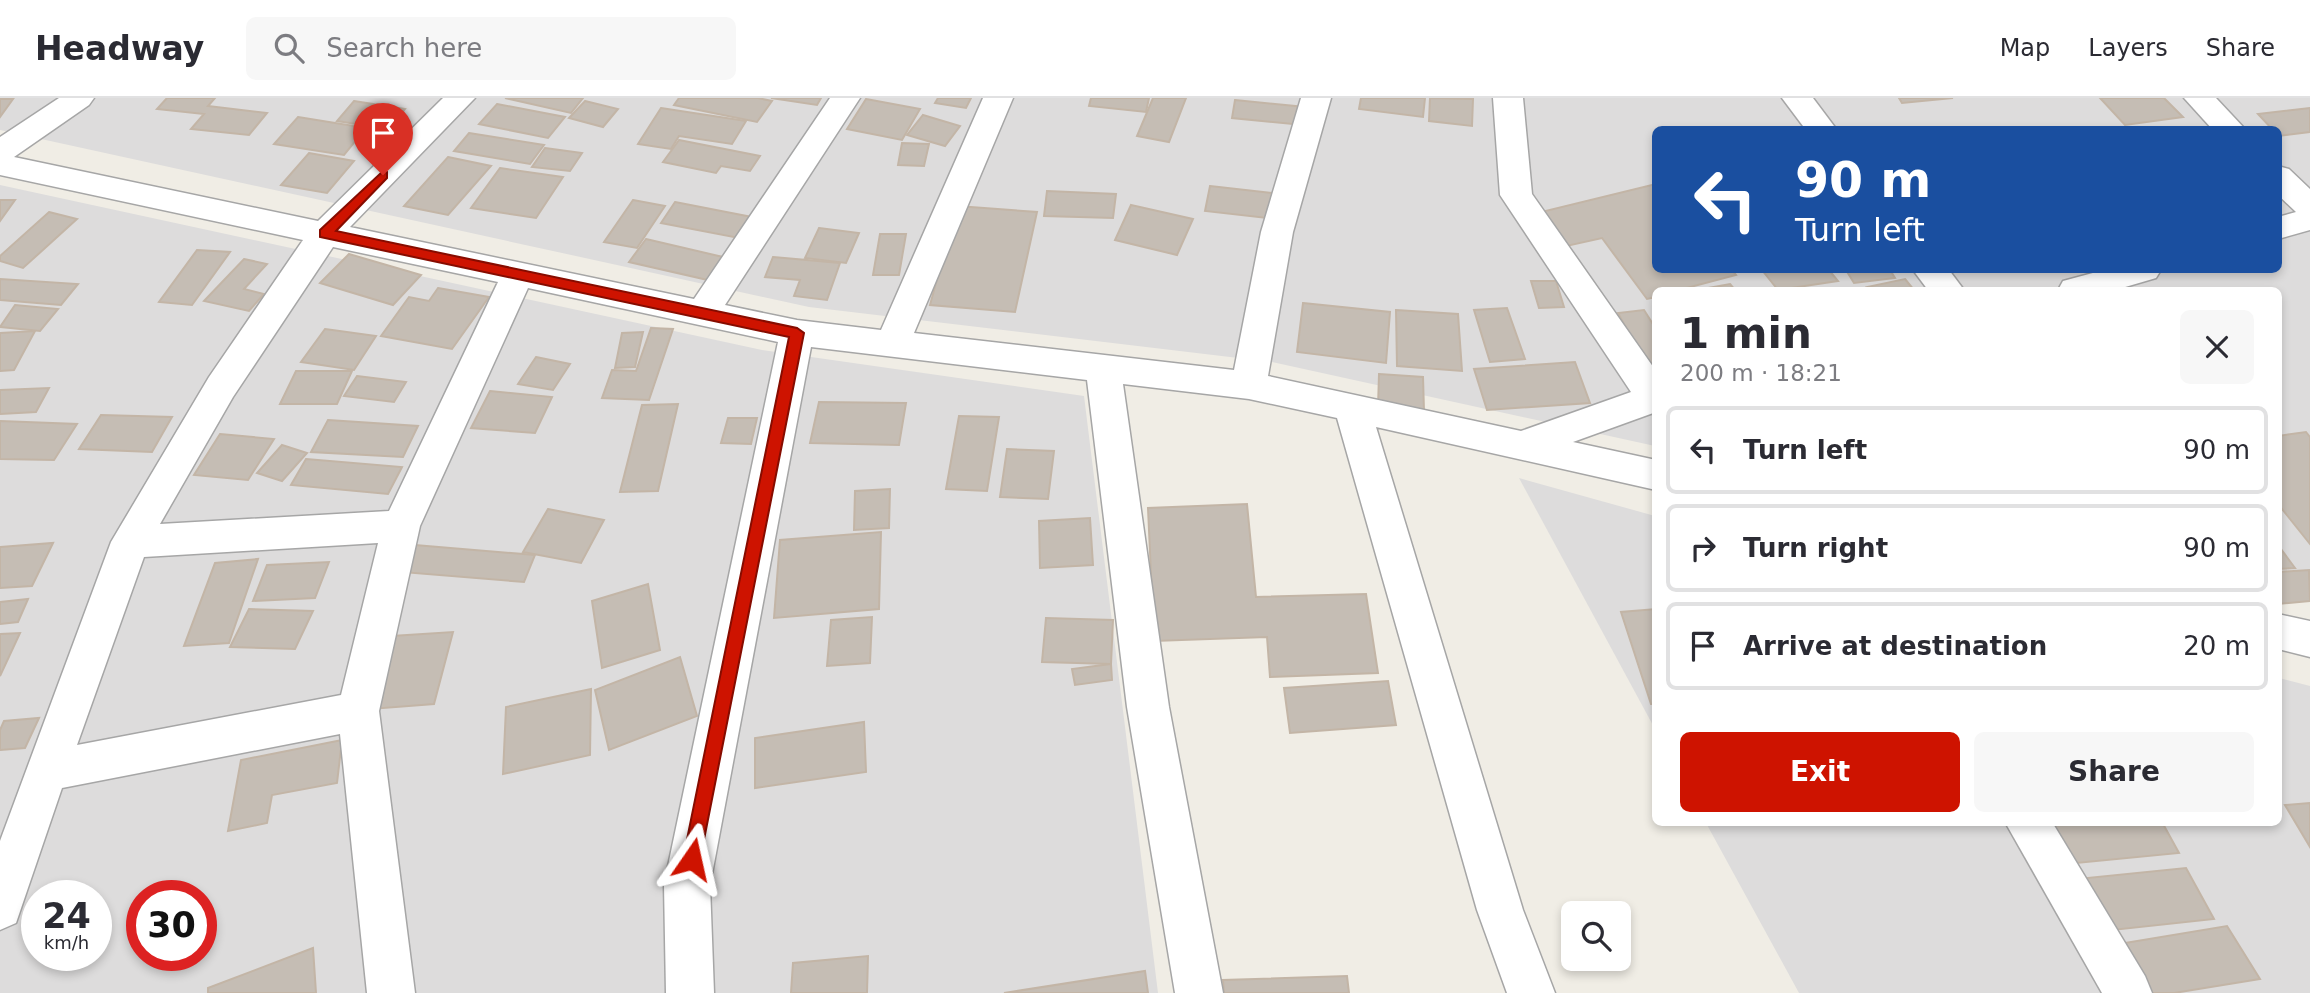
<!DOCTYPE html>
<meta charset="utf-8">
<style>
:root{--surface:#fff;--page:#f7f7f7;--text:#2b2b33;--muted:#7c7c81;--line:#e1e1e2;--accent:#ce1300}
body{margin:0;font-family:"DejaVu Sans",sans-serif;background:var(--page);color:var(--text);height:100vh;display:flex;flex-direction:column;font-size:26px;white-space:nowrap}
*{box-sizing:border-box;margin:0}
p{font-size:23px;color:var(--muted)}
.icon{flex:none;width:38px;height:38px;fill:none;stroke:currentColor;stroke-width:2;stroke-linecap:round;stroke-linejoin:round}
.map{position:relative;flex:1;overflow:hidden}
.drawer{position:absolute;left:1652px;top:189px;width:630px;height:539px;display:flex;flex-direction:column;background:var(--surface);border-radius:10px;box-shadow:0 4px 10px #0003}
.drawer>*{flex:none}
.banner{position:absolute;left:1652px;top:28px;width:630px;height:147px;border-radius:10px;box-shadow:0 4px 10px #0003;background:#1a4fa0;color:#fff;overflow:hidden}
.tools{position:absolute;left:1561px;top:803px;display:grid;gap:14px}
.tools a{display:grid;place-items:center;width:70px;height:70px;border-radius:10px;background:var(--surface);box-shadow:0 4px 10px #0003;font-size:35px}
.speed{position:absolute;left:21px;top:782px;display:flex;gap:14px;font-size:35px;font-weight:700;text-align:center}
.speed>*{display:grid;place-content:center;width:91px;height:91px;border-radius:50%;background:var(--surface);box-shadow:0 4px 10px #0003;line-height:1}
.speed small{font-size:18px;font-weight:400}
.speed .limit{border:10px solid #d22;background:#fff;color:#111}
.pin{position:absolute;display:grid;place-items:center;width:60px;height:60px;color:#fff;margin:-72px -30px;border-radius:50% 50% 50% 0;rotate:-45deg;box-shadow:0 0 7px #0007}
.pin .icon{rotate:45deg}
.me{position:absolute;width:77px;margin:-38px;rotate:11deg;stroke-linejoin:round;filter:drop-shadow(0 0 5px #0008)}
.turn{display:flex;align-items:center;gap:24px;height:147px;padding:0 28px;font-size:32px}
.turn .icon{width:91px;height:91px;stroke-width:2.5}
.turn b{display:block;font-size:49px;line-height:60px}
.round{display:grid;place-items:center;flex:none;width:74px;height:74px;border-radius:10px;background:var(--page)}
.summary{display:flex;align-items:center;justify-content:space-between;height:119px;padding:0 28px}
h1{font-size:42px;font-weight:700;line-height:52px}
.primary-button{display:flex;gap:14px;margin-top:auto;padding:14px 28px}
.primary-button a{flex:1;height:80px;border-radius:10px;background:var(--accent);color:#fff;font-size:28px;font-weight:700;line-height:80px;text-align:center}
.primary-button a+a{background:var(--page);color:var(--text)}
ul{padding:0;list-style:none}
li{display:flex;align-items:center;gap:21px;height:88px;margin:0 14px 10px;padding:0 14px;border:4px solid var(--line);border-radius:10px}
li div{flex:1}
li b{display:block;font-size:26px}
li em{font-style:normal}
header{display:flex;align-items:center;gap:42px;box-sizing:border-box;height:98px;padding:0 35px;background:var(--surface);border-bottom:2px solid var(--line)}
header strong{font-size:33px}
nav{display:flex;gap:38px;margin-inline-start:auto;font-size:24px}
.search{width:490px;height:63px;background:var(--page);display:flex;align-items:center;gap:18px;box-sizing:border-box;padding:0 24px;border-radius:10px;color:var(--muted);font-size:26px}
.map>svg:first-child{display:block}
.residential{fill:#dddcdc;fill-rule:evenodd}
.building{fill:#c5bdb4;stroke:#c3b5a6;stroke-width:2}
.lines{fill:none;stroke-linecap:round;stroke-linejoin:round}
.street-casing{stroke:#a6a6a6;stroke-width:3}
.street{fill:#fff;fill-rule:evenodd}
.route{fill:#ce1300;stroke:#860c00;stroke-width:2}
</style>
<header>
<strong>Headway</strong>
<div class="search"><svg class="icon" aria-label="search" viewBox="0 0 24 24"><circle cx="10" cy="10" r="6"/><path d="M15 15l6 6"/></svg>Search here</div>
<nav><a>Map</a><a>Layers</a><a>Share</a></nav>
</header>
<div class="map">
<svg width="2310" height="895" viewBox="0 0 2310 895">
<rect width="100%" height="100%" fill="#f0ede5"/>
<g class="residential">
<path d="M0 0H2310V503L2279 495 2278 192H1656L1655 348 1272 264 809 209 0 32ZM1656 32H2278V172H1656Z"/>
<path d="M0 87 762 252 1084 298 1158 895H0ZM37 798H96V858H37ZM142 798H201V858H142Z"/>
<polygon points="1519,380 1655,418 1655,631"/>
<polygon points="2279,580 2310,588 2310,895 1799,895 1706,725 2278,724"/>
</g>
<g class="building">
<polygon points="167,0 215,0 208,8 267,15 249,37 191,31 204,16 157,11"/>
<polygon points="505,0 583,0 571,15"/>
<polygon points="679,0 758,0 772,3 757,24 674,7"/>
<polygon points="771,0 821,0 817,7"/>
<polygon points="938,0 971,0 966,10 935,5"/>
<polygon points="1091,0 1149,0 1146,14 1089,8"/>
<polygon points="1153,0 1186,0 1169,44 1137,38"/>
<polygon points="1361,0 1425,0 1423,19 1359,11"/>
<polygon points="1430,0 1473,1 1472,28 1429,23"/>
<polygon points="1899,0 1953,0 1902,5"/>
<polygon points="2100,0 2164,0 2183,19 2125,27"/>
<polygon points="0,1 13,1 0,19"/>
<polygon points="866,1 920,11 902,42 847,31"/>
<polygon points="1235,2 1315,10 1313,28 1232,20"/>
<polygon points="354,3 405,11 388,31 337,23"/>
<polygon points="585,3 618,11 603,29 569,20"/>
<polygon points="497,6 565,19 548,40 479,26"/>
<polygon points="661,10 746,23 732,46 679,38 671,51 638,46"/>
<polygon points="2310,10 2310,34 2279,38 2278,32 2273,32 2258,16"/>
<polygon points="923,17 960,28 945,48 907,37"/>
<polygon points="298,19 366,30 344,57 274,46"/>
<polygon points="469,35 544,47 530,66 454,53"/>
<polygon points="679,42 760,58 750,73 721,68 716,75 663,64"/>
<polygon points="902,45 929,46 924,68 898,67"/>
<polygon points="545,50 582,55 570,73 532,69"/>
<polygon points="309,55 354,63 327,95 281,87"/>
<polygon points="448,59 491,68 448,117 404,108"/>
<polygon points="500,70 563,79 536,120 471,110"/>
<polygon points="1656,86 1656,172 1732,172 1736,177 1679,192 1656,192 1656,199 1647,201 1602,140 1562,149 1537,115"/>
<polygon points="1210,88 1289,97 1285,122 1205,113"/>
<polygon points="1047,93 1116,96 1113,120 1044,118"/>
<polygon points="0,102 15,102 0,123"/>
<polygon points="633,102 665,108 637,150 604,144"/>
<polygon points="675,104 757,120 744,141 661,125"/>
<polygon points="1131,107 1193,121 1177,157 1115,142"/>
<polygon points="957,108 1037,114 1015,214 930,207"/>
<polygon points="49,114 77,121 23,170 0,163 0,158"/>
<polygon points="819,130 859,135 846,165 805,160"/>
<polygon points="880,136 906,136 899,177 873,177"/>
<polygon points="646,141 723,159 708,182 629,164"/>
<polygon points="197,152 230,154 192,207 159,204"/>
<polygon points="349,156 421,177 393,207 320,185"/>
<polygon points="773,159 840,165 827,202 794,198 800,182 765,179"/>
<polygon points="244,161 267,166 244,191 264,196 249,213 204,203"/>
<polygon points="1762,172 1829,172 1838,183 1778,192"/>
<polygon points="1846,172 1890,172 1895,180 1854,185"/>
<polygon points="0,181 78,186 61,207 0,202"/>
<polygon points="1905,181 1914,192 1870,192 1867,189"/>
<polygon points="1531,183 1556,183 1564,209 1539,210"/>
<polygon points="1730,186 1735,192 1697,192"/>
<polygon points="438,190 489,199 452,251 381,238 409,199 429,203"/>
<polygon points="1303,205 1390,214 1386,265 1297,254"/>
<polygon points="15,207 58,211 40,233 0,229"/>
<polygon points="1507,210 1525,261 1490,264 1474,212"/>
<polygon points="1396,212 1458,216 1462,273 1397,268"/>
<polygon points="1644,212 1656,231 1656,286 1618,215"/>
<polygon points="651,230 673,231 649,302 602,300 612,272 636,273"/>
<polygon points="325,231 376,238 354,272 301,264"/>
<polygon points="35,233 14,272 0,273 0,235"/>
<polygon points="643,234 635,269 615,270 622,235"/>
<polygon points="536,259 570,266 553,292 518,286"/>
<polygon points="1575,264 1590,305 1487,312 1474,271"/>
<polygon points="296,273 352,273 337,306 280,306"/>
<polygon points="1379,276 1423,279 1424,313 1378,309"/>
<polygon points="357,278 406,284 394,304 344,298"/>
<polygon points="49,290 36,314 0,316 0,292"/>
<polygon points="490,293 552,299 535,335 471,330"/>
<polygon points="819,304 906,305 899,347 810,345"/>
<polygon points="678,306 658,393 620,394 642,307"/>
<polygon points="101,317 172,319 152,354 79,351"/>
<polygon points="959,318 999,319 987,393 946,391"/>
<polygon points="728,320 757,320 751,346 721,345"/>
<polygon points="328,322 418,328 403,359 311,354"/>
<polygon points="0,323 77,326 54,362 0,361"/>
<polygon points="2306,334 2310,339 2310,446 2278,406 2278,338"/>
<polygon points="220,336 274,341 248,382 194,377"/>
<polygon points="282,347 307,355 282,383 257,375"/>
<polygon points="1007,351 1054,353 1048,401 1000,399"/>
<polygon points="306,361 402,369 388,396 291,387"/>
<polygon points="890,391 889,430 854,432 855,393"/>
<polygon points="1247,406 1256,499 1366,496 1378,575 1270,579 1267,539 1154,543 1148,410"/>
<polygon points="548,411 604,422 581,465 523,454"/>
<polygon points="1090,420 1093,467 1040,470 1039,423"/>
<polygon points="881,434 879,511 774,520 780,442"/>
<polygon points="53,445 32,488 0,490 0,449"/>
<polygon points="403,446 535,457 524,484 389,473"/>
<polygon points="2278,447 2295,470 2278,471"/>
<polygon points="258,461 229,545 184,548 215,465"/>
<polygon points="329,464 315,500 253,503 267,467"/>
<polygon points="2309,472 2310,503 2278,506 2278,474"/>
<polygon points="648,486 660,552 602,570 592,503"/>
<polygon points="28,501 18,524 0,526 0,504"/>
<polygon points="249,511 313,513 295,551 230,549"/>
<polygon points="1656,511 1656,606 1651,606 1621,514"/>
<polygon points="872,519 870,565 827,568 831,522"/>
<polygon points="1046,520 1113,522 1111,566 1042,564"/>
<polygon points="453,534 434,606 371,611 392,538"/>
<polygon points="20,535 0,578 0,536"/>
<polygon points="680,559 697,618 609,652 595,592"/>
<polygon points="1111,566 1112,582 1075,587 1072,571"/>
<polygon points="1388,583 1396,627 1290,635 1284,590"/>
<polygon points="591,591 590,657 503,676 506,609"/>
<polygon points="39,620 25,650 0,652 0,632 4,623"/>
<polygon points="864,624 866,674 755,690 755,640"/>
<polygon points="342,642 337,685 272,697 267,725 228,733 241,662"/>
<polygon points="2310,705 2310,749 2285,707"/>
<polygon points="2045,724 2162,724 2179,755 2066,766"/>
<polygon points="2186,770 2214,821 2103,833 2077,781"/>
<polygon points="2227,828 2260,881 2174,895 2140,895 2113,847"/>
<polygon points="313,850 316,895 208,895 208,890"/>
<polygon points="868,858 867,895 791,895 793,865"/>
<polygon points="1145,873 1148,895 1004,895"/>
<polygon points="1347,878 1349,895 1224,895 1223,882"/>
</g>
<g class="lines">
<defs>
<g id="street">
<path d="M59 0H94L89 7 14 59 318 123 443 0H475L350 129 694 201 830 0H860L725 207 797 222 881 232 983 0H1013L914 235 1234 272 1261 134 1301 0H1331L1293 134 1268 278 1521 333 1631 294 1500 97 1493 0H1523L1532 96 1656 273V314L1573 344 1656 362V392L1376 329 1523 812 1555 895H1507L1477 812 1337 320 1249 301 1123 286 1169 609 1223 895H1175L1127 609 1087 282 811 249 710 787 714 895H666L664 787 778 244 528 190 420 428 379 613 415 895H367L340 636 62 690 16 825 0 832V743L111 444 209 279 303 142 0 77V39ZM333 149 498 184 389 413 160 426 233 299ZM378 445 341 597 77 647 144 459Z"/>
<polygon points="1782,0 1813,0 1837,32 1806,32"/>
<polygon points="2184,0 2216,0 2246,32 2213,32"/>
<polygon points="2278,68 2289,71 2310,91 2310,132 2278,141 2278,119 2296,114 2278,97"/>
<polygon points="1913,172 1949,172 1964,192 1928,192"/>
<polygon points="2104,172 2161,172 2156,180 2115,192 2058,192 2063,183"/>
<polygon points="2278,516 2310,523 2310,559 2278,551"/>
<polygon points="2005,724 2052,724 2145,878 2152,895 2102,895"/>
</g>
</defs>
<use href="#street" class="street-casing"/>
<use href="#street" class="street"/>
</g>
<polygon class="route" points="383,73 387,74 387,80 336,133 797,230 804,235 699,767 692,770 686,767 683,761 789,239 320,139 320,132"/>
</svg>
<div class="tools">
<a><svg class="icon" aria-label="search" viewBox="0 0 24 24"><circle cx="10" cy="10" r="6"/><path d="M15 15l6 6"/></svg></a>
</div>
<div class="speed"><div>24<small>km/h</small></div><div class="limit">30</div></div>
<div class="pin" style="left:383px;top:77px;background:#d93025"><svg class="icon" aria-label="arrive" viewBox="0 0 24 24"><path d="M6 21V4h12l-3 4 3 4H6"/></svg></div>
<svg class="me" style="left:692px;top:761px" viewBox="-20 -20 40 40"><path d="M0-17L14 15 0 8-14 15z" fill="#ce1300" stroke="#fff" stroke-width="4"/></svg>
<div class="banner">
<div class="turn"><svg class="icon" aria-label="left" viewBox="0 0 24 24"><path d="M17 20v-9H6M10 6l-5 5 5 5"/></svg><div><b>90 m</b>Turn left</div></div>
</div>
<section class="drawer">
<div class="summary"><div><h1>1 min</h1><p>200 m · 18:21</p></div><a class="round"><svg class="icon" aria-label="close" viewBox="0 0 24 24"><path d="M6 6l12 12M18 6L6 18"/></svg></a></div>
<ul>
<li><svg class="icon" aria-label="left" viewBox="0 0 24 24"><path d="M17 20v-9H6M10 6l-5 5 5 5"/></svg><div><b>Turn left</b></div><em>90 m</em></li>
<li><svg class="icon" aria-label="right" viewBox="0 0 24 24"><path d="M7 20v-9h11M14 6l5 5-5 5"/></svg><div><b>Turn right</b></div><em>90 m</em></li>
<li><svg class="icon" aria-label="arrive" viewBox="0 0 24 24"><path d="M6 21V4h12l-3 4 3 4H6"/></svg><div><b>Arrive at destination</b></div><em>20 m</em></li>
</ul>
<div class="primary-button"><a>Exit</a><a>Share</a></div>
</section>
</div>
